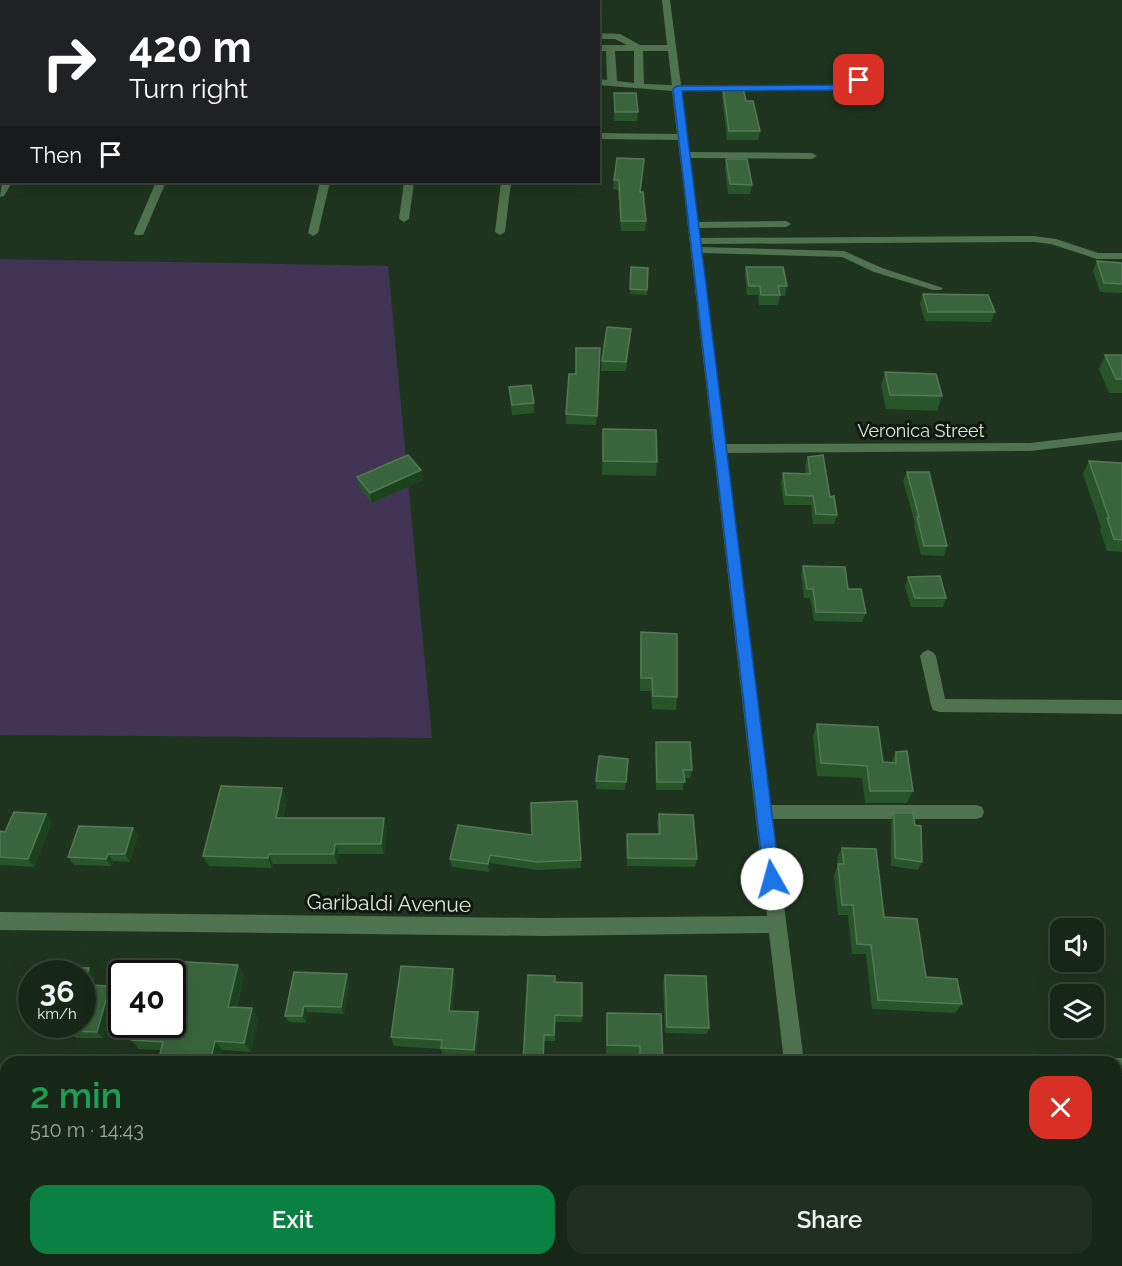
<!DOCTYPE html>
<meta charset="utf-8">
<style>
:root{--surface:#172717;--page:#202f20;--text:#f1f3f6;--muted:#9ea5a1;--line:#364436;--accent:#0b8043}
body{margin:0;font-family:Raleway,sans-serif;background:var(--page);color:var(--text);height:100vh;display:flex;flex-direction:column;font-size:22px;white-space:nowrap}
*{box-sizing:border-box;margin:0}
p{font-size:20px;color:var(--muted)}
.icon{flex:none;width:33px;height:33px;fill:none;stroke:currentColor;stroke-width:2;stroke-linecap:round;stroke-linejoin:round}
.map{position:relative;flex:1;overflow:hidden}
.drawer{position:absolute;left:0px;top:1056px;width:1122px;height:210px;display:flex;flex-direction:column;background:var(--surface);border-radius:18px 18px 0 0;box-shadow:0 6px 24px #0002,0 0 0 2px var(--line)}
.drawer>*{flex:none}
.top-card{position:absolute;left:0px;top:0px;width:600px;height:183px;box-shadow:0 6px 24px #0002,0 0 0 2px var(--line);background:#202124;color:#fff;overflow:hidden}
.fabs{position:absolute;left:1050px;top:918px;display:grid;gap:12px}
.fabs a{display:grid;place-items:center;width:54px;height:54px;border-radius:12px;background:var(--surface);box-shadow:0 6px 24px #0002,0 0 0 2px var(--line);font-size:30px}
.speed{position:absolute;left:18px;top:960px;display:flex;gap:12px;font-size:30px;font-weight:700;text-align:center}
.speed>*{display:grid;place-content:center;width:78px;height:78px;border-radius:50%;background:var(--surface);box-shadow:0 6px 24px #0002,0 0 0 2px var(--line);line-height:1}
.speed small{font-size:15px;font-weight:400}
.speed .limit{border:3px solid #111;border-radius:9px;background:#fff;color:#111}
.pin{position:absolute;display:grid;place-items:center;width:51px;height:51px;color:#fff;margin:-26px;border-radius:12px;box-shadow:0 3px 9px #0006}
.me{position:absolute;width:66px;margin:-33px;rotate:353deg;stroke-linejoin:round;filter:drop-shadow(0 0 4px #0008)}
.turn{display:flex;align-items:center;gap:21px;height:126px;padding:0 30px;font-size:27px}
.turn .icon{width:78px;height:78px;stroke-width:2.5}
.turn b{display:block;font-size:42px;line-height:51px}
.then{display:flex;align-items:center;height:57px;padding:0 30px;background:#0003;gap:12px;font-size:22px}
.round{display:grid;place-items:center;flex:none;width:63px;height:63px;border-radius:18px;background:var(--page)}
.head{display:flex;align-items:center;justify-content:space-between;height:102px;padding:0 30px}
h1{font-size:36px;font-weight:600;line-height:45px;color:#1e9e55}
.primary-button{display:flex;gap:12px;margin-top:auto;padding:12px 30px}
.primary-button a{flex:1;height:69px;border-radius:18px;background:var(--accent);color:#fff;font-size:24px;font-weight:600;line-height:69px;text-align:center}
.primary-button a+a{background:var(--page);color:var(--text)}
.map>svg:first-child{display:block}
.green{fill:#403354}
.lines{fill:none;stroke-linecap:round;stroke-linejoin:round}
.minor{fill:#4f724f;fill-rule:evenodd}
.wall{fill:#275529}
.shaded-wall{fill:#1b411d}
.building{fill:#3a653c;stroke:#537955;stroke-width:1.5}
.route{fill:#1a73e8;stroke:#114b97;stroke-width:1.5}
.labels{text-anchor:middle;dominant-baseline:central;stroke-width:6;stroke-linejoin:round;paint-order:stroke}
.street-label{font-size:18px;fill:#dbe8da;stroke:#0f190f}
.near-street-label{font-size:21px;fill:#dbe8da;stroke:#0f190f}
</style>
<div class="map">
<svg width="1122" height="1266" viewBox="0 0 1122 1266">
<rect width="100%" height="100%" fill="#1f341f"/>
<g class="green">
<polygon points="0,259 388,266 432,738 0,735"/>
<polygon points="0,1226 6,1226 6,1260 359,1260 359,1266 0,1266"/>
</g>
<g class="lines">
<g class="minor">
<polygon points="77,0 86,0 87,2 78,2"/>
<path d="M662 0H670L681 85H848L854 79 849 67 854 64 859 67 864 80 850 91H682L689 152 812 153 817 156 812 159 690 158 698 222 786 221 791 224 786 227 699 228 700 238 1034 236 1056 239 1098 253H1122V259H1097L1051 244 1034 242 701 244V247L844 251 882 268 943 288 941 290H933L874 272 842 257 702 253 726 444 1030 443 1122 432V440L1030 451 727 453 771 805H976L982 807 984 812 982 817 976 819H773L804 1062H784L769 933 544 936 0 930V912L544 918 767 916 678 140 598 139V133L677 134 672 91 598 85V79L607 80 606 51H598V45H627L615 39H598V33L620 34 640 45H667ZM615 51H634V83L617 81ZM643 51H668L672 85 644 84Z"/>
<rect x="0" y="127" width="2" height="6"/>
<polygon points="2,182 12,182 4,196 0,197"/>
<polygon points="156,182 166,182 144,233 143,235 135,235 134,233"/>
<polygon points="320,182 330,182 318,233 313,236 308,233"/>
<polygon points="404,182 414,182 409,219 404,222 399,219"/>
<polygon points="501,182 511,182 505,232 500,235 495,232"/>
<polygon points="928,650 933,652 936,656 945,699 1122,700 1122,714 939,712 933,710 931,705 920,656 923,652"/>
<polygon points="807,1260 829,1260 830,1266 808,1266"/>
</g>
</g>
<g class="wall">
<polygon points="723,88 746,101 760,131 758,140 727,140 722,97"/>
<polygon points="614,93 638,112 637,121 614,121"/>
<polygon points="726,159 752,185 750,194 728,194 725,169"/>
<polygon points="643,169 640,192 646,221 645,231 621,231 618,190 613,189 614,180"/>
<polygon points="1097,261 1122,263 1122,293 1100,292 1093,271"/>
<polygon points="631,267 648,268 647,295 630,294"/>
<polygon points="746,267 787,286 785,296 780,296 778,305 759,305 758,295 747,295 745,276"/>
<polygon points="923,294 995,312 991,322 925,321 920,304"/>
<polygon points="630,339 626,371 601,371 602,361"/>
<polygon points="600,348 596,425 566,424 566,414 576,374"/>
<polygon points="1105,355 1122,355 1122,393 1109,393 1099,369"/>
<polygon points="885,372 942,396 937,411 886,409 881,386"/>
<polygon points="509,387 534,403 534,413 512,415"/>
<polygon points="603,429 657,462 656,476 602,475"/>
<polygon points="808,457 830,497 837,515 834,524 813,524 811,505 784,505 781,483 783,473 806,474 805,466"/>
<polygon points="1089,461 1122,463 1122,552 1107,551 1100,530 1101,527 1083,474"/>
<polygon points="421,470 423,480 372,503 359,487 357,477"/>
<polygon points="907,472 947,546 944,556 921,555 914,526 915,523 903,481"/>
<polygon points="803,566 848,589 866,613 862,622 814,621 810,598 804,598 801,575"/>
<polygon points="908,577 946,598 943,607 911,607 905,586"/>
<polygon points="641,632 677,697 676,710 652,709 651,691 640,691 640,645"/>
<polygon points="817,724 883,762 891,763 896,752 913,791 907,803 865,803 862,778 817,776 813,736"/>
<polygon points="656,742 692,770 690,778 684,778 683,790 656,790 655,750"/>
<polygon points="628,759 625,790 596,789 596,781"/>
<polygon points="282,788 287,799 283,818 384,818 387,828 384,854 339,854 337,864 273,864 272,868 209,866 203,856"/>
<polygon points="894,813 922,862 918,870 891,866 891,821"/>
<polygon points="659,814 697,859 695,867 627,866 626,842 627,834 658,834 657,822"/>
<polygon points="52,822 34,867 0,865 0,831 5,832"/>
<polygon points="458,825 581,860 581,868 537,870 490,863 489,872 452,867 450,859"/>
<polygon points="133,828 138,836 130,862 113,861 112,866 74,865 68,857"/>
<polygon points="842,848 884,917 926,977 962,1004 955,1013 872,1009 866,954 852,954 848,915 838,915 834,875 838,865 837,858"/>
<polygon points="89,968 95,974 92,986 116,992 103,1038 76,1038 69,1031"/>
<polygon points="453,969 455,979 452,1011 478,1012 479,1021 476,1058 443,1057 441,1049 394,1046 391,1037"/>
<polygon points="244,975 237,1007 258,1018 251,1052 222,1050 219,1062 158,1062 161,1050 139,1049 131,1040"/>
<polygon points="665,975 709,1028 707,1034 665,1033 663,982"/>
<polygon points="350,980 344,1014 308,1012 306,1023 289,1022 285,1016"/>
<polygon points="555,982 582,983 582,1022 555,1022 555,1041 544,1041 523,1062"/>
<polygon points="607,1013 663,1062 638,1062 638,1055 606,1054"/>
<polygon points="1035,1055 1122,1059 1122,1235 1120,1235 1116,1219 1116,1062 948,1062 952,1058 1032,1057"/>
<polygon points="640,1260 686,1260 687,1266 640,1266"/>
</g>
<g class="shaded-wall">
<polygon points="2,6 2,26 0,28 0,8"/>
<polygon points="421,470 423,480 372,503 370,493"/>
<polygon points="282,788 287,799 280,828 276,818"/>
<polygon points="46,814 52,822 34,867 28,859"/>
<polygon points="384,818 387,828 384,854 381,844"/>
<polygon points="133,828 138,836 130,862 125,854"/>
<polygon points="335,844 339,854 337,864 334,854"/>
<polygon points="108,854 113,861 112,866 106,859"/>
<polygon points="269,854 273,864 272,868 268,858"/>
<polygon points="490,855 490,863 489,872 488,864"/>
<polygon points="238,965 244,975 234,1016 228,1007"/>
<polygon points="89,968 95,974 90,992 84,985"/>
<polygon points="453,969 455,979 451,1020 449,1011"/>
<polygon points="347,974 350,980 344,1014 341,1007"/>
<polygon points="110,986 116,992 103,1038 97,1032"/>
<polygon points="304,1006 308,1012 306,1023 302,1016"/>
<polygon points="252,1008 258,1018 251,1052 244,1043"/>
<polygon points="478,1012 479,1021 476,1058 474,1050"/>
<polygon points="215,1041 222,1050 219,1062 210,1062"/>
</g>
<g class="building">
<polygon points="0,1 6,1 2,2 2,6 0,8"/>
<polygon points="723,88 743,88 746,101 753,101 760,131 729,131"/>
<polygon points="614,93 636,93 638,112 615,112"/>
<polygon points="617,158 644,159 640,192 643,192 646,221 621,221 619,180 614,180"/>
<polygon points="726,159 747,159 752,185 730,184"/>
<polygon points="1097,261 1122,263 1122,284 1104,283"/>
<polygon points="631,267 648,268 647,290 630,289"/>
<polygon points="746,267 783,267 787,286 778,286 780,295 761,295 760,286 749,286"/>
<polygon points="923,294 988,295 995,312 928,312"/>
<polygon points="607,327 631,329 626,362 602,361"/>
<polygon points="576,348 600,348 597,416 566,414 569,374 576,374"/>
<polygon points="1105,355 1122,355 1122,379 1116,379"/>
<polygon points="885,372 936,374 942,396 890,395"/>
<polygon points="531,385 534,403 512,405 509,387"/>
<polygon points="603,429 656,430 657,462 603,461"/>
<polygon points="408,455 421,470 370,493 357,477"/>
<polygon points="823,455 830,497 834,496 837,515 816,514 813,496 786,495 783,473 810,474 808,457"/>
<polygon points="1089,461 1122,463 1122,540 1114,539 1107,518 1109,518"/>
<polygon points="907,472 929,472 947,546 924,546 917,517 919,517"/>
<polygon points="803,566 845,567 848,589 861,589 866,613 816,612 813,589 807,589"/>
<polygon points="940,576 946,598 915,598 908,577"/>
<polygon points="641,632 677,634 677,697 653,696 652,678 641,678"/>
<polygon points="817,724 878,727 883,762 896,763 896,752 907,751 913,791 870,791 867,766 821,763"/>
<polygon points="656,742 690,742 692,770 683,770 685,782 657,782"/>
<polygon points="599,756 628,759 626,782 596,781"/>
<polygon points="221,786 282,788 276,818 384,818 381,844 335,844 334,854 269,854 268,858 203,856"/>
<polygon points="577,801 581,860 537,862 490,855 488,864 450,859 458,825 532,835 531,803"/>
<polygon points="14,812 46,814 28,859 0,857 0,831 5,832"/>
<polygon points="894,813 913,813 915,825 921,826 922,862 895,858"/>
<polygon points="659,814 693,815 697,859 628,858 627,834 660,834"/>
<polygon points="79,826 133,828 125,854 108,854 106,859 68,857"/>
<polygon points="842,848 876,849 884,917 917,919 926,977 957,979 962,1004 878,1000 871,945 857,944 853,905 842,905 838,864 844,864"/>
<polygon points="154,960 238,965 228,1007 252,1008 244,1043 215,1041 210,1062 158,1062 163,1042 131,1040 135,1024 172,1024 172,974 150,974"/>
<polygon points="401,966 453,969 449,1011 478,1012 474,1050 441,1048 442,1040 391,1037"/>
<polygon points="48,967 89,968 84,985 110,986 97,1032 69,1031 71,1024 82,1024 82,974 46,974"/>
<polygon points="294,972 347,974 341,1007 304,1006 302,1016 285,1016"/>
<polygon points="528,975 555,976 555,982 582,983 582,1016 555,1015 554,1035 544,1035 543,1062 523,1062"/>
<polygon points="665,975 706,976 709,1028 667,1027"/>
<polygon points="607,1013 661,1014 663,1062 640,1062 640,1046 607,1045"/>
<polygon points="1035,1055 1122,1059 1122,1174 1116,1150 1116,1062 953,1062 952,1058 1035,1057"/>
<polygon points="642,1260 686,1260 687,1266 650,1266 650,1263 642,1262"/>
</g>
<polygon class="route" points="856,78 863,80 850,90 682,91 780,879 778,885 772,887 767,885 764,879 673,89 677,86 848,85"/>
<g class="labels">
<g class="street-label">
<text x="921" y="430">Veronica Street</text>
</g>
<g class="near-street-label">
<text transform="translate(389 903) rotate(1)">Garibaldi Avenue</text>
</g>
</g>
</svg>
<div class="fabs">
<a><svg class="icon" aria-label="sound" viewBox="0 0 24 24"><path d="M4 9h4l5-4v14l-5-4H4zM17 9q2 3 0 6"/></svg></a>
<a><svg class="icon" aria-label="layers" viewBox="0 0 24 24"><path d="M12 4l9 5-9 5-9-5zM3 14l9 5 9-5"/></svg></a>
</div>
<div class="speed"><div>36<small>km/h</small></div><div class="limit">40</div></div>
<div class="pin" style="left:859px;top:80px;background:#d93025"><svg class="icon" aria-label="arrive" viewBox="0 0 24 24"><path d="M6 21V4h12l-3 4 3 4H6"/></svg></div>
<svg class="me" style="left:772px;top:879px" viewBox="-20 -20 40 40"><circle r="19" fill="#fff"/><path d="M0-13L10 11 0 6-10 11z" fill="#1a73e8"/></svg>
<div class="top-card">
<div class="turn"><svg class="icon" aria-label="right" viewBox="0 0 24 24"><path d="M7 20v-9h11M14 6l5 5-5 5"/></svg><div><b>420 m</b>Turn right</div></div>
<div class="then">Then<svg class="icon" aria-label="arrive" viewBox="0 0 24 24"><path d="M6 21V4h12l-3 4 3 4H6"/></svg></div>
</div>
<section class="drawer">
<div class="head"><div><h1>2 min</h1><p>510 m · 14:43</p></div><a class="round" style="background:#d93025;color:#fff"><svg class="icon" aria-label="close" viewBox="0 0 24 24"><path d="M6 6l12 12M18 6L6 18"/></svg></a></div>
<div class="primary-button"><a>Exit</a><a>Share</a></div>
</section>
</div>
